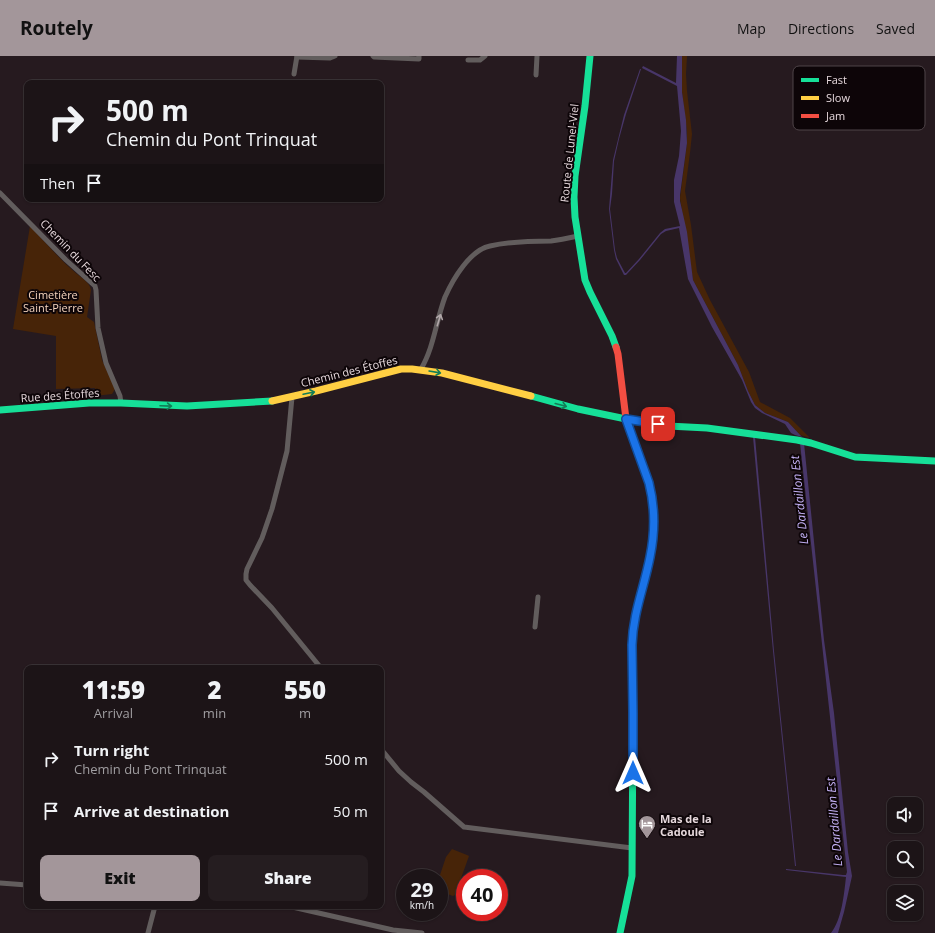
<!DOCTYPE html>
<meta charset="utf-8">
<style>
:root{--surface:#1c1417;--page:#251d20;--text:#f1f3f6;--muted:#a09ea1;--line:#3a3336;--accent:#a3969a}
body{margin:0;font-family:"Open Sans",sans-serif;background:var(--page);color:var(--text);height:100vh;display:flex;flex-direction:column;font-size:15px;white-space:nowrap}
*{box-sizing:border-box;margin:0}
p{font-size:13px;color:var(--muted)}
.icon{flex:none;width:22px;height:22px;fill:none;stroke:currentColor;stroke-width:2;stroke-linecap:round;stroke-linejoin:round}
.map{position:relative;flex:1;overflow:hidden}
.panel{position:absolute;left:24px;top:609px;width:360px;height:244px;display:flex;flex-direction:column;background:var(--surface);border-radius:8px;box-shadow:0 1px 3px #0004,0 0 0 1px var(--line)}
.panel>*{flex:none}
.guide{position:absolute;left:24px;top:24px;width:360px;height:122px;border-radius:8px;box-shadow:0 1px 3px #0004,0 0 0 1px var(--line);background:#1c1417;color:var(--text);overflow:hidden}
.fabs{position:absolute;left:887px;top:741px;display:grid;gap:8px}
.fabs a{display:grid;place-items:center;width:36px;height:36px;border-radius:8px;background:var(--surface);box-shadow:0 1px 3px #0004,0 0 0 1px var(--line);font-size:20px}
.speed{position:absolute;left:396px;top:813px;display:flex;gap:8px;font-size:20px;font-weight:700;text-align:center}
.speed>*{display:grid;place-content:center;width:52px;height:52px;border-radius:50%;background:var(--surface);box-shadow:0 1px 3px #0004,0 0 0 1px var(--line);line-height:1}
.speed small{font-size:10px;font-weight:400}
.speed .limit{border:6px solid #d22;background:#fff;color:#111}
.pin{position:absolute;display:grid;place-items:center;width:34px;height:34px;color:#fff;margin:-17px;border-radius:8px;box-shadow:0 2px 6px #0006}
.me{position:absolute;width:44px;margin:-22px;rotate:0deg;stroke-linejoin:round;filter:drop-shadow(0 0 3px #0008)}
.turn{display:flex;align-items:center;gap:14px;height:84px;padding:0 16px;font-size:18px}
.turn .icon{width:52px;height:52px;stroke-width:2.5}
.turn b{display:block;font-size:28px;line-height:34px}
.then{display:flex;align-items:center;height:38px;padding:0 16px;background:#0003;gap:8px;font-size:15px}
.eta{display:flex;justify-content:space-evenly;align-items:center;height:68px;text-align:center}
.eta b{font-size:24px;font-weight:800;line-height:28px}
.cta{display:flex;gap:8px;margin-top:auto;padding:8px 16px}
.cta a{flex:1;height:46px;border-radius:8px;background:var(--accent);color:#111;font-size:16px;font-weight:800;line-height:46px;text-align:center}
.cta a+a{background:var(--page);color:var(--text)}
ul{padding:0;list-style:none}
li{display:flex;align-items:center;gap:12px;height:52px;padding:0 16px}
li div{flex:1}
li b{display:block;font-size:15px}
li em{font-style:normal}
header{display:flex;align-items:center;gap:24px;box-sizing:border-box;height:56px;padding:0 20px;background:var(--accent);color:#111}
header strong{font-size:19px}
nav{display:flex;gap:22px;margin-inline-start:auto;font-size:14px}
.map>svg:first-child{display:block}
.green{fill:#472408}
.water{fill:#483669}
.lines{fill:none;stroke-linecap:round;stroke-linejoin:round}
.street{stroke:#625d5d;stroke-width:5}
.fast{stroke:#16e098;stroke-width:7}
.slow{stroke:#ffcf43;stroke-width:7}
.jam{stroke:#f24e42;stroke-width:7}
.oneway{stroke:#b1a7a9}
.oneway2{stroke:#127d57}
.route-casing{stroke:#114b97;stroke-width:10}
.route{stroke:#1a73e8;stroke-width:7}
.labels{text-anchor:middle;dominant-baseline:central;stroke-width:4;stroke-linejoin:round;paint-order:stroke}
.street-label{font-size:11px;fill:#e6d8dc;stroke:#0d0508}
.park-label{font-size:11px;fill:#f6d5be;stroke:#0d0508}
.poi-label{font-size:11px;font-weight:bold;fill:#e6d8dc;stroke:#0d0508;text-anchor:start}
.water-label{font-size:12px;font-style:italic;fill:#c5b2f7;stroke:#0d0508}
.key{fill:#0d0508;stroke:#4e4448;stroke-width:1}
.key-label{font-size:11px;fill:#e6d8dc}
</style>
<header>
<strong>Routely</strong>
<nav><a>Map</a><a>Directions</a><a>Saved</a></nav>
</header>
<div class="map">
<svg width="935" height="877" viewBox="0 0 935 877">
<rect width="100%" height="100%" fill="#261a1f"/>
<g class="green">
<polygon points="682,0 687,0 686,18 687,35 692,78 690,97 685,135 691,169 697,216 710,244 749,316 760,346 790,362 810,382 800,379 788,366 765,357 755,349 748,335 738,309 693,224 680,142 687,87 687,76 682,36"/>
<path d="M30 170C45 186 60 204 77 218 82 222 90 227 91 234L87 261 94 266 102 304 115 333 112 338 95 340V332L56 333V280L13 273Z"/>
<polygon points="452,793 467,799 469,800 455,839 453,840 439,835 439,822 446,801"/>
</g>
<g class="water">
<polygon points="677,0 682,0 682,36 686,64 687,87 680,139 680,145 687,176 693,224 738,309 748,335 755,349 765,357 788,366 802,381 795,379 791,377 785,368 762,357 755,352 751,346 742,324 712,271 688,223 679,172 666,175 661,178 640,204 626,219 624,219 616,203 614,194 609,153 613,104 624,59 640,13 641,13 626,58 619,83 614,105 612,138 610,153 615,194 617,202 625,217 626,217 639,203 660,177 665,173 680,170 674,146 674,124 679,100 681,75 677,30 642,12 643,10 676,27"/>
<polygon points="753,381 755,381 774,595 796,810 795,810 773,595"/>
<path d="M800 387H804L824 584 834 657 848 796 852 820 844 856 838 877H831C842 863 844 838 846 821L786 814V813L843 819H846L847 816Z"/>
</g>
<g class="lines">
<g class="street">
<polyline points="373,0 374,1 419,3 419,0"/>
<polyline points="297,1 330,2 335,0"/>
<polyline points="468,4 480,4 485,0"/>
<polyline points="294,18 297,0"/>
<polyline points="536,19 537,0"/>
<polyline points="0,137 66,204 95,230 96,234 98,272 106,307 120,340 121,347"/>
<path d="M421 313C434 291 436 265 445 241 453 223 470 194 490 190 508 186 532 185 551 185 560 184 569 182 578 180"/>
<polyline points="292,341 287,395 272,453 262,482 247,513 246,518 246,524 250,529 272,552 321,612"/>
<polyline points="535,571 538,541"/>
<polyline points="381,693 399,715 411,726 424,736 464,771 632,792"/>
<polyline points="0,827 27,829"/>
<polyline points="288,850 393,874 422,877"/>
<polyline points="148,877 155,850"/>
</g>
<g class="fast">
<polyline points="590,0 585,50 575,120 574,141 575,161 585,224 590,236 612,280 616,291"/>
<polyline points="531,340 578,353 626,363 668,370 707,372 797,384 811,387 855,401 935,405"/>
<polyline points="0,354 89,347 121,347 187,350 272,345"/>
<polyline points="620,877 632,820 633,657 632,583 635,560 649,507 653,478 653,452 651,435 648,425"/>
</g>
<polyline class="slow" points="272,345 316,335 401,313 412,313 442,317 531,340"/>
<polyline class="jam" points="616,291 618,298 626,363 648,425"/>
</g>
<defs><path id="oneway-shaft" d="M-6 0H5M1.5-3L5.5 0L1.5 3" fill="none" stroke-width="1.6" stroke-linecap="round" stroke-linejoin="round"/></defs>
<use class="oneway" href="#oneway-shaft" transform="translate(439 264) rotate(-73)"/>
<g class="oneway2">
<use href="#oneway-shaft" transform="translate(435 316) rotate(10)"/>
<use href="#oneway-shaft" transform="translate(309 337) rotate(-12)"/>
<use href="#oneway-shaft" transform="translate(561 349) rotate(15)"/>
<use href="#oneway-shaft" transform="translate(166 350) rotate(2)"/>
</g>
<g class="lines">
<defs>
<path id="route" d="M633 717V657L632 589C633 557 644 532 650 501 655 477 655 451 649 427L626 363 658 368"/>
</defs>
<use href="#route" class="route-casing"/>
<use href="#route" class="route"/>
</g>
<defs>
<symbol id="hotel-pin" viewBox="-11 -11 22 30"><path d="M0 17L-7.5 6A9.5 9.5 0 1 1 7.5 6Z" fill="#a3969a" stroke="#0d0508"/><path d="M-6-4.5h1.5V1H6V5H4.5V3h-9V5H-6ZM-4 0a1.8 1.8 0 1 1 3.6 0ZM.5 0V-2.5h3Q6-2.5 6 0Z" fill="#fff"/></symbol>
</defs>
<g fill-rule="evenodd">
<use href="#hotel-pin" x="637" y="758" width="20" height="27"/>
</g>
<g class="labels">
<g class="street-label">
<text transform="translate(569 97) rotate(-84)">Route de Lunel-Viel</text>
<text transform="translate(71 194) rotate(46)">Chemin du Fesc</text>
<text transform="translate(349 315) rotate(-14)">Chemin des Étoffes</text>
<text transform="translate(60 339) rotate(-4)">Rue des Étoffes</text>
</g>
<g class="park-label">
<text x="53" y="238">Cimetière<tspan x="53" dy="13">Saint-Pierre</tspan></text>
</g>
<g class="poi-label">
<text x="660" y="762">Mas de la<tspan x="660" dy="13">Cadoule</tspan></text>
</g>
<g class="water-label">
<text transform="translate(799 444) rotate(-96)">Le Dardaillon Est</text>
<text transform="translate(834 766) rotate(-95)">Le Dardaillon Est</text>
</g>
</g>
<rect x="793" y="10" width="132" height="64" rx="6" class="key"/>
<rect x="801" y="22" width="18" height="4" fill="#16e098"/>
<rect x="801" y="40" width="18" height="4" fill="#ffcf43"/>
<rect x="801" y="58" width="18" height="4" fill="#f24e42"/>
<g class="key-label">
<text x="826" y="28">Fast</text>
<text x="826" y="46">Slow</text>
<text x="826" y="64">Jam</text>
</g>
</svg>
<div class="fabs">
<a><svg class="icon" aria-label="sound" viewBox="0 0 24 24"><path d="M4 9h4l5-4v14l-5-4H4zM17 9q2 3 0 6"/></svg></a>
<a><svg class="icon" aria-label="search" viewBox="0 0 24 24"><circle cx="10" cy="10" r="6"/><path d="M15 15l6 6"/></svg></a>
<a><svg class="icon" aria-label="layers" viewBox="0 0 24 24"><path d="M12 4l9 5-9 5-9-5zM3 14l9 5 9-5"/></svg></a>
</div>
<div class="speed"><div>29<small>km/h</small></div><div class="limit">40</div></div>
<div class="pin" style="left:658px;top:368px;background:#d93025"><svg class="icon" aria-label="arrive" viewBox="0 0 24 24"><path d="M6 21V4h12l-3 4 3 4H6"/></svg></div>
<svg class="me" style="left:633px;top:717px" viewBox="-20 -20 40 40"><path d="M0-17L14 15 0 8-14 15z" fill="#1a73e8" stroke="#fff" stroke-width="4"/></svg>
<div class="guide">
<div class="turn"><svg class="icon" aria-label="right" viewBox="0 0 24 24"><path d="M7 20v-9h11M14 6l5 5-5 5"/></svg><div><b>500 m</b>Chemin du Pont Trinquat</div></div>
<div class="then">Then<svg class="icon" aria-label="arrive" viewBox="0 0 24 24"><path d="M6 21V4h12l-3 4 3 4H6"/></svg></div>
</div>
<section class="panel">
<div class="eta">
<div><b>11:59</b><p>Arrival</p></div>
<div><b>2</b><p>min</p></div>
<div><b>550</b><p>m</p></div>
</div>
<ul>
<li><svg class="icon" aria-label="right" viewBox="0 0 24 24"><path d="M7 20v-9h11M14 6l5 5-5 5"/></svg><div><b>Turn right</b><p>Chemin du Pont Trinquat</p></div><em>500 m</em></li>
<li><svg class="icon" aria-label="arrive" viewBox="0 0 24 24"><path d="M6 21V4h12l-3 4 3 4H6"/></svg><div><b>Arrive at destination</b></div><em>50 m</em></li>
</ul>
<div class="cta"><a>Exit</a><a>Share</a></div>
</section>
</div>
